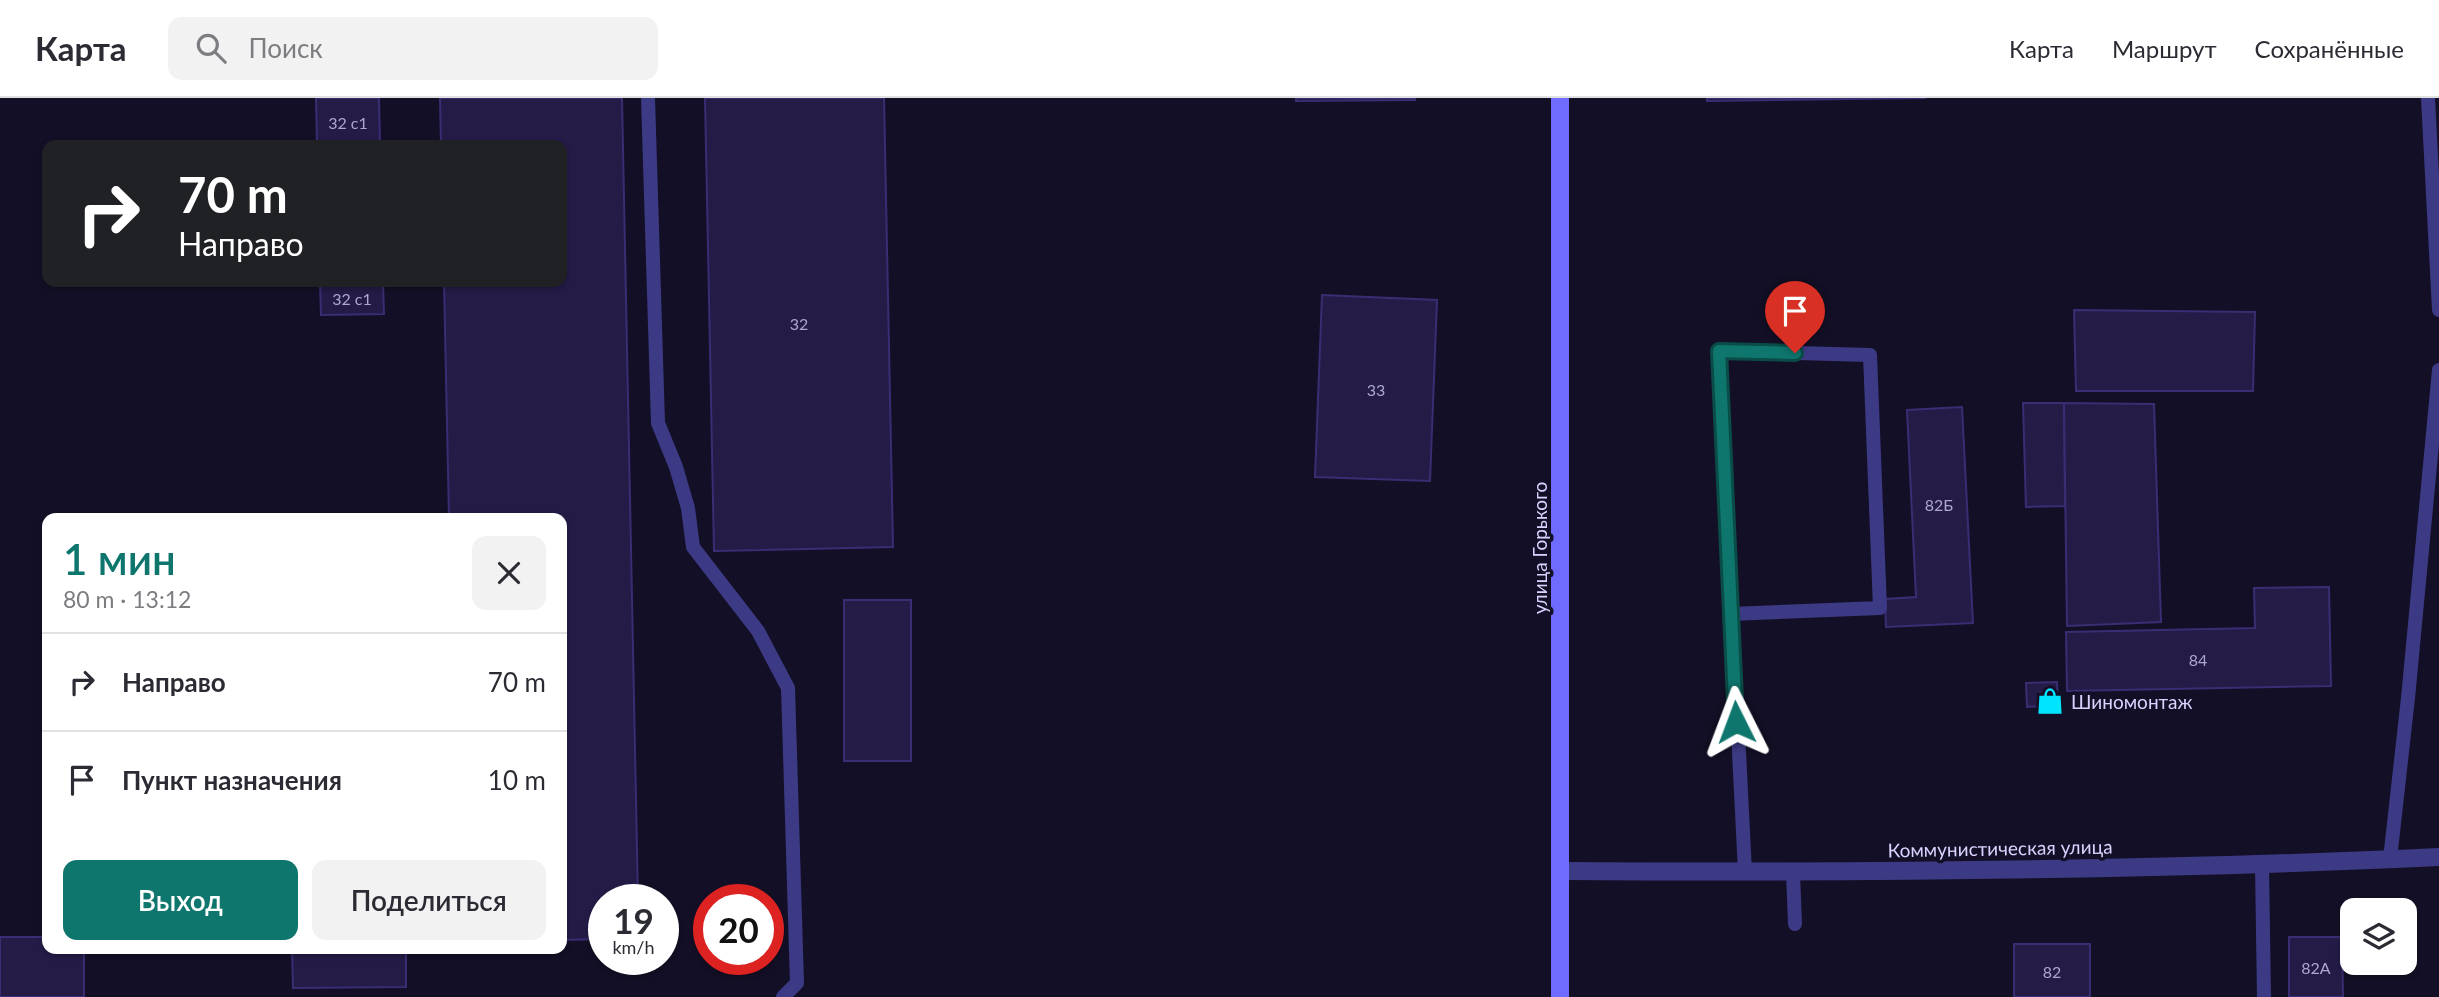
<!DOCTYPE html>
<html lang="ru">
<meta charset="utf-8">
<style>
:root{--surface:#fff;--page:#f2f2f3;--text:#2b2b33;--muted:#7c7c81;--line:#e1e1e2;--accent:#0f766e}
body{margin:0;font-family:Lato,sans-serif;background:var(--page);color:var(--text);height:100vh;display:flex;flex-direction:column;font-size:26px;white-space:nowrap}
*{box-sizing:border-box;margin:0}
p{font-size:23px;color:var(--muted)}
.icon{flex:none;width:38px;height:38px;fill:none;stroke:currentColor;stroke-width:2;stroke-linecap:round;stroke-linejoin:round}
.map{position:relative;flex:1;overflow:hidden}
.sheet{position:absolute;left:42px;top:415px;width:525px;height:441px;display:flex;flex-direction:column;background:var(--surface);border-radius:14px;box-shadow:0 2px 5px #0004}
.sheet>*{flex:none}
.banner{position:absolute;left:42px;top:42px;width:525px;height:147px;border-radius:14px;box-shadow:0 2px 5px #0004;background:#202124;color:#fff;overflow:hidden}
.controls{position:absolute;left:2340px;top:800px;display:grid;gap:14px}
.controls a{display:grid;place-items:center;width:77px;height:77px;border-radius:14px;background:var(--surface);box-shadow:0 2px 5px #0004;font-size:35px}
.speed{position:absolute;left:588px;top:786px;display:flex;gap:14px;font-size:35px;font-weight:700;text-align:center}
.speed>*{display:grid;place-content:center;width:91px;height:91px;border-radius:50%;background:var(--surface);box-shadow:0 2px 5px #0004;line-height:1}
.speed small{font-size:18px;font-weight:400}
.speed .limit{border:10px solid #d22;background:#fff;color:#111}
.pin{position:absolute;display:grid;place-items:center;width:60px;height:60px;color:#fff;margin:-72px -30px;border-radius:50% 50% 50% 0;rotate:-45deg;box-shadow:0 0 7px #0007}
.pin .icon{rotate:45deg}
.me{position:absolute;width:77px;margin:-38px;rotate:357deg;stroke-linejoin:round;filter:drop-shadow(0 0 5px #0008)}
.turn{display:flex;align-items:center;gap:24px;height:147px;padding:0 21px;font-size:32px}
.turn .icon{width:91px;height:91px;stroke-width:2.5}
.turn b{display:block;font-size:49px;line-height:60px}
.round{display:grid;place-items:center;flex:none;width:74px;height:74px;border-radius:14px;background:var(--page)}
.overview{display:flex;align-items:center;justify-content:space-between;height:119px;padding:0 21px}
h1{font-size:42px;font-weight:600;line-height:52px;color:var(--accent)}
.button{display:flex;gap:14px;margin-top:auto;padding:14px 21px}
.button a{flex:1;height:80px;border-radius:14px;background:var(--accent);color:#fff;font-size:28px;font-weight:600;line-height:80px;text-align:center}
.button a+a{background:var(--page);color:var(--text)}
ul{padding:0;list-style:none}
li{display:flex;align-items:center;gap:21px;height:98px;padding:0 21px;border-top:2px solid var(--line)}
li div{flex:1}
li b{display:block;font-size:26px}
li em{font-style:normal}
header{display:flex;align-items:center;gap:42px;box-sizing:border-box;height:98px;padding:0 35px;background:var(--surface);border-bottom:2px solid var(--line)}
header strong{font-size:33px}
nav{display:flex;gap:38px;margin-inline-start:auto;font-size:24px}
.search{width:490px;height:63px;background:var(--page);display:flex;align-items:center;gap:18px;box-sizing:border-box;padding:0 24px;border-radius:14px;color:var(--muted);font-size:26px}
.map>svg:first-child{display:block}
.building{fill:#241b47;stroke:#3b2d73;stroke-width:2}
.lines{fill:none;stroke-linecap:round;stroke-linejoin:round}
.lane{stroke:#3d3a85;stroke-width:14}
.street{stroke:#3d3a85;stroke-width:18}
.secondary{stroke:#6f6bff;stroke-width:18}
.route-casing{stroke:#0a4d48;stroke-width:18}
.route{stroke:#0f766e;stroke-width:12}
.labels{text-anchor:middle;dominant-baseline:central;stroke-width:7;stroke-linejoin:round;paint-order:stroke}
.number-label{font-size:16px;fill:#aca6d1}
.street-label{font-size:19px;fill:#d9d4ff;stroke:#130f26}
.poi-label{font-size:19px;fill:#d9d4ff;stroke:#130f26;text-anchor:start}
</style>
<header>
<strong>Карта</strong>
<div class="search"><svg class="icon" aria-label="search" viewBox="0 0 24 24"><circle cx="10" cy="10" r="6"/><path d="M15 15l6 6"/></svg>Поиск</div>
<nav><a>Карта</a><a>Маршрут</a><a>Сохранённые</a></nav>
</header>
<div class="map">
<svg width="2439" height="899" viewBox="0 0 2439 899">
<rect width="100%" height="100%" fill="#130f26"/>
<g class="building">
<polygon points="316,0 379,0 380,47 317,47"/>
<polygon points="440,0 622,0 638,802 604,802 604,841 562,842 562,420 449,420 444,184 562,184 562,47 441,47"/>
<polygon points="705,0 884,0 893,449 714,453"/>
<polygon points="1296,0 1415,0 1415,2 1296,3"/>
<polygon points="1707,0 1926,0 1707,3"/>
<polygon points="320,184 383,184 384,216 321,217"/>
<polygon points="1322,197 1437,202 1430,383 1315,379"/>
<polygon points="2074,212 2255,214 2253,293 2076,293"/>
<polygon points="2023,305 2064,305 2065,408 2026,409"/>
<polygon points="2064,305 2154,306 2161,524 2067,528"/>
<polygon points="1962,309 1973,525 1886,529 1885,501 1916,499 1907,312"/>
<polygon points="2329,489 2331,588 2067,593 2066,534 2255,530 2254,490"/>
<rect x="844" y="502" width="67" height="161"/>
<polygon points="2057,584 2058,607 2027,609 2026,585"/>
<polygon points="0,839 47,839 47,850 84,850 84,899 0,899"/>
<polygon points="2289,839 2342,839 2343,899 2289,899"/>
<rect x="2014" y="846" width="76" height="53"/>
<polygon points="292,850 406,850 406,889 293,890"/>
</g>
<g class="lines">
<g class="lane">
<polyline points="648,0 658,325 676,369 688,410 693,449 758,533 788,590 797,885 783,899"/>
<polyline points="2428,0 2439,212"/>
<polyline points="1730,516 1880,510 1870,257 1719,253 1745,774"/>
<polyline points="2390,761 2408,600 2439,272"/>
<polyline points="2262,767 2264,899"/>
<polyline points="1793,775 1795,826"/>
</g>
<path class="street" d="M1561 773C1853 775 2147 773 2439 759"/>
<polyline class="secondary" points="1560,0 1560,899"/>
</g>
<g class="lines">
<defs>
<polyline id="route" points="1736,624 1719,253 1795,255"/>
</defs>
<use href="#route" class="route-casing"/>
<use href="#route" class="route"/>
</g>
<defs>
<symbol id="shop-bare" viewBox="-9 -9 18 18"><path d="M-5-2.5h2.3a2.7 3.5 0 0 1 5.4 0H5L5.5 6h-11ZM-1.5-2.5h3a1.5 2.3 0 0 0-3 0Z" fill="#00e5ff" stroke="#130f26" stroke-width="2.5" paint-order="stroke"/></symbol>
</defs>
<g fill-rule="evenodd">
<use href="#shop-bare" x="2031" y="584" width="38" height="38"/>
</g>
<g class="labels">
<g class="number-label">
<text x="348" y="24">32 с1</text>
<text x="352" y="200">32 с1</text>
<text x="799" y="225">32</text>
<text x="1376" y="291">33</text>
<text x="1939" y="406">82Б</text>
<text x="2198" y="561">84</text>
<text x="2316" y="869">82А</text>
<text x="2052" y="873">82</text>
</g>
<g class="street-label">
<text transform="translate(1539 450) rotate(-90)">улица Горького</text>
<text transform="translate(2000 750) rotate(-1)">Коммунистическая улица</text>
</g>
<g class="poi-label">
<text x="2071" y="603">Шиномонтаж</text>
</g>
</g>
</svg>
<div class="controls">
<a><svg class="icon" aria-label="layers" viewBox="0 0 24 24"><path d="M12 4l9 5-9 5-9-5zM3 14l9 5 9-5"/></svg></a>
</div>
<div class="speed"><div>19<small>km/h</small></div><div class="limit">20</div></div>
<div class="pin" style="left:1795px;top:255px;background:#d93025"><svg class="icon" aria-label="arrive" viewBox="0 0 24 24"><path d="M6 21V4h12l-3 4 3 4H6"/></svg></div>
<svg class="me" style="left:1736px;top:624px" viewBox="-20 -20 40 40"><path d="M0-17L14 15 0 8-14 15z" fill="#0f766e" stroke="#fff" stroke-width="4"/></svg>
<div class="banner">
<div class="turn"><svg class="icon" aria-label="right" viewBox="0 0 24 24"><path d="M7 20v-9h11M14 6l5 5-5 5"/></svg><div><b>70 m</b>Направо</div></div>
</div>
<section class="sheet">
<div class="overview"><div><h1>1 мин</h1><p>80 m · 13:12</p></div><a class="round"><svg class="icon" aria-label="close" viewBox="0 0 24 24"><path d="M6 6l12 12M18 6L6 18"/></svg></a></div>
<ul>
<li><svg class="icon" aria-label="right" viewBox="0 0 24 24"><path d="M7 20v-9h11M14 6l5 5-5 5"/></svg><div><b>Направо</b></div><em>70 m</em></li>
<li><svg class="icon" aria-label="arrive" viewBox="0 0 24 24"><path d="M6 21V4h12l-3 4 3 4H6"/></svg><div><b>Пункт назначения</b></div><em>10 m</em></li>
</ul>
<div class="button"><a>Выход</a><a>Поделиться</a></div>
</section>
</div>
